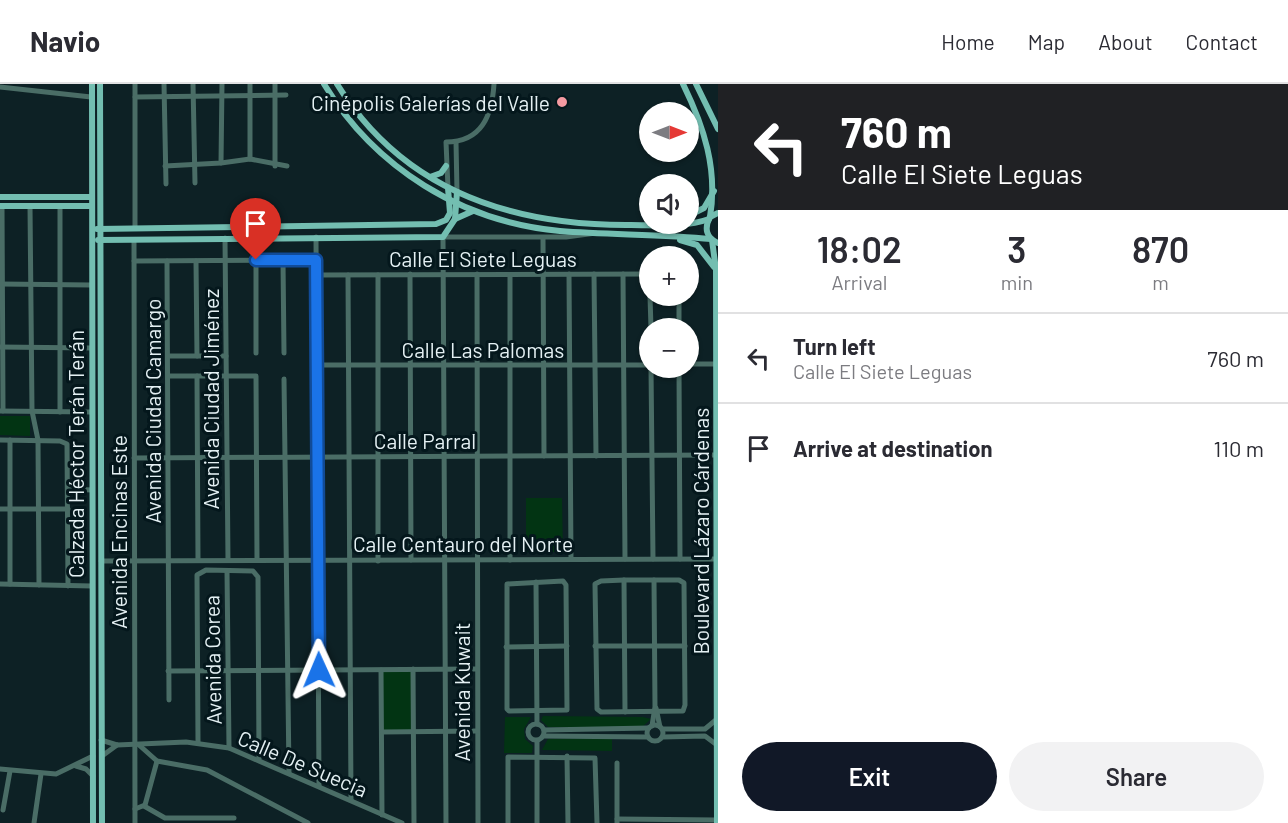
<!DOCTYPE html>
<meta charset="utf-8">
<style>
:root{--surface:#fff;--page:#f2f2f3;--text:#2b2b33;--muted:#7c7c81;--line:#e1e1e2;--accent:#111827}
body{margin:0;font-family:Barlow,sans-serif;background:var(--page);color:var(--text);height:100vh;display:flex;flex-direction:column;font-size:22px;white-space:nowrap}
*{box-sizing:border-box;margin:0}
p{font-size:20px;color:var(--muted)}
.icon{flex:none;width:33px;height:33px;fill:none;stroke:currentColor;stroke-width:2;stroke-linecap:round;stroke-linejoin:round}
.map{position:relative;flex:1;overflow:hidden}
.details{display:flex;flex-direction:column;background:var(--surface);width:570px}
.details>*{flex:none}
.banner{background:#202124;color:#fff;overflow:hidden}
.needle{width:39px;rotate:90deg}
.fabs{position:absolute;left:639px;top:18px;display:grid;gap:12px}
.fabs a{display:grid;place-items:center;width:60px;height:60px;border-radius:50%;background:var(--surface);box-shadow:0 2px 4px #0004;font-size:30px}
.pin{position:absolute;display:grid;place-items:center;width:51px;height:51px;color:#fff;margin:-62px -26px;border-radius:50% 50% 50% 0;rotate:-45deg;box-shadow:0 0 6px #0007}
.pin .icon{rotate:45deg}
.me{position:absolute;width:66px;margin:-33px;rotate:359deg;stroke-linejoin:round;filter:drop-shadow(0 0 4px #0008)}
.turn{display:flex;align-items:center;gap:21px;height:126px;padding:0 24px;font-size:27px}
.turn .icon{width:78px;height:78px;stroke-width:2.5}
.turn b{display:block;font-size:42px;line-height:51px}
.eta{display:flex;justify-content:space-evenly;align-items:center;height:102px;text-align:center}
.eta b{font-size:36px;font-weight:600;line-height:42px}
.action{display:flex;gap:12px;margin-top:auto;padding:12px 24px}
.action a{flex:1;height:69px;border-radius:36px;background:var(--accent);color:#fff;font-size:24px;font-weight:600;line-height:69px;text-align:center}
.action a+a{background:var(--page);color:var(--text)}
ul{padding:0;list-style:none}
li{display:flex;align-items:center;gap:18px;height:90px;padding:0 24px;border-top:2px solid var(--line)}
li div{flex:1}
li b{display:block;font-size:22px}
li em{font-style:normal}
header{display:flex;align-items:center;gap:36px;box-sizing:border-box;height:84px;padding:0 30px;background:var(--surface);border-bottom:2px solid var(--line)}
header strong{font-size:28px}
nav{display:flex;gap:33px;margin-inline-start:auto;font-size:21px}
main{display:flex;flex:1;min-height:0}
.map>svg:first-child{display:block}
.green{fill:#023413}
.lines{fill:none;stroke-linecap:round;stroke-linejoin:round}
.minor{stroke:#4a6d66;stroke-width:5}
.major{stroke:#73beb1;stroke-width:6}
.route-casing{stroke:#114b97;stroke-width:15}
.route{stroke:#1a73e8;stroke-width:10}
.poi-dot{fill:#f49aa1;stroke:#04171c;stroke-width:2}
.labels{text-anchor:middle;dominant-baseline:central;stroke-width:6;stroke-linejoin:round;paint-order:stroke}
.poi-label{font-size:21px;fill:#e4f0f3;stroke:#04171c;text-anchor:end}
.street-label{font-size:21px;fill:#e4f0f3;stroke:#04171c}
</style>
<header>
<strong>Navio</strong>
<nav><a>Home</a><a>Map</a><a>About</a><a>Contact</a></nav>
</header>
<main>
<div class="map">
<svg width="718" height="739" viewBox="0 0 718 739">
<rect width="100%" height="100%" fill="#0d2125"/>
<g class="green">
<polygon points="0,332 30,332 30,352 0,351"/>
<polygon points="526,414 562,414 563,468 526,468"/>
<rect x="382" y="586" width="31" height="61"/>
<polygon points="543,632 643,633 651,635 642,643 548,643 541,636"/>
<polygon points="505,633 531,633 524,645 525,655 533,662 532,669 504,669"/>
<polygon points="612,654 612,667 542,666 548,655"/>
</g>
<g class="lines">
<g class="minor">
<polyline points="164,0 166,100"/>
<polyline points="193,0 195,99"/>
<polyline points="250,0 250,75"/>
<polyline points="275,0 275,82"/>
<polyline points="0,3 91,13"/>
<polyline points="135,13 286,11"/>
<polyline points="456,58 457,108"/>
<polyline points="221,79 222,0"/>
<polyline points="165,82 221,79 250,75 287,82"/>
<path d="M448 104 446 58C482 58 492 31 494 0"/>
<polyline points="2,122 3,327"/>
<polyline points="30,122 32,327 38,356 39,501"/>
<polyline points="60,122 60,328"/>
<polyline points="135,144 135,0"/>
<polyline points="316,153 319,702"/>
<polyline points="225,154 228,476"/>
<polyline points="543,154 544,372"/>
<polyline points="134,156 135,739"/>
<polyline points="256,176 256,269"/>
<polyline points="134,177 316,176"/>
<polyline points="167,177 169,616"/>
<polyline points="196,177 197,272"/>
<polyline points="283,177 284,269"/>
<polyline points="410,190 411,476"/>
<polyline points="477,190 478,739"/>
<polyline points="569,190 571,475"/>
<polyline points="594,190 596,372"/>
<polyline points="623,190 625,475"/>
<polyline points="316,191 650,190"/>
<polyline points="348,191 351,716"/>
<polyline points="378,191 378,477"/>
<polyline points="510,191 510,476"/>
<polyline points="0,200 91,201"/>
<polyline points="650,212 651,244"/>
<polyline points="679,212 679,244"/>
<polyline points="0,263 92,264"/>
<polyline points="168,272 226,272"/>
<polyline points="688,280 716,280"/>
<polyline points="316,281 650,281"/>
<polyline points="651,284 653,475"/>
<polyline points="679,284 680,475"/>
<polyline points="169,292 256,292 257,476"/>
<polyline points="197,292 198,476"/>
<polyline points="284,295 289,689"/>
<polyline points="0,327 91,328"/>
<polyline points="0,356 60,357 67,360 68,502"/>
<polyline points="134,374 716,371"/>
<polyline points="68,405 92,406"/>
<polyline points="0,425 68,425"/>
<polyline points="101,477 718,475"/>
<polyline points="227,487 229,664"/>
<polygon points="624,496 679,496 684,499 685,621 683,627 601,628 597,625 595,500 601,497"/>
<polyline points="624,496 625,628"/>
<polygon points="563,497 566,501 567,626 509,627 507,625 507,500"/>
<polyline points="536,498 537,640"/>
<polyline points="0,500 92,502"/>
<polyline points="10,500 10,356"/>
<polyline points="595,562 685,562"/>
<polyline points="506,563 567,562"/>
<polyline points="413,585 414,739"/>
<polyline points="381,586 382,731"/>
<polyline points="168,587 477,585"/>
<polyline points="656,624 660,643"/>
<circle cx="536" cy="648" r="8"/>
<circle cx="655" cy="649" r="8"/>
<polyline points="652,642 655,623 654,496"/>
<polyline points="662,645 705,645 717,635"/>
<polyline points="544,646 649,644"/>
<polyline points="382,648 477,647"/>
<polyline points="543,652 648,653"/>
<polyline points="662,653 705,652 717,661"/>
<polyline points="101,656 117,661 186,658 229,664 402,739"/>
<polyline points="537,657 537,739"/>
<polyline points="198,658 197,491 206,486 253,487 258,493 259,675"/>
<polyline points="139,661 157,677 207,686 308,739"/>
<polyline points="102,672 117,661"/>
<polyline points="567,672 568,739"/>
<polyline points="617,679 617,739"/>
<polyline points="76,682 86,685 93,692"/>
<polyline points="0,685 56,690 93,672"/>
<polyline points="144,722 165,734 234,734"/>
<polyline points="135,725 145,721 157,677"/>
<polyline points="3,726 10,687"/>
<polyline points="617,735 717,736"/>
<polyline points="34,739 41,690"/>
<polyline points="446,739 443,153 566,153 596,149"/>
<polyline points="508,739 508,673 595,674 597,739"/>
</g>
<g class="major">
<polyline points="92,0 93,739"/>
<polyline points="100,0 102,739"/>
<path d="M324 0C375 84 462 138 560 147 610 151 661 150 711 155"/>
<path d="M337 0C403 107 512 142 631 141 657 141 684 144 709 135"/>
<path d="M683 0C704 43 718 85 710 133"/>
<polyline points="696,0 718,45"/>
<polyline points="430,93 441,89 446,82"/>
<polyline points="0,113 91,113"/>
<polyline points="0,122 91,122"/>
<path d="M718 129 710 133C704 144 706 154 718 159"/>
<polyline points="688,132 704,124 714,107"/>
<polyline points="455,135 473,127"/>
<polyline points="97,145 436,140 446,136 450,129 448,104"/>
<polyline points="98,156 443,153 455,135 457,108"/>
<polyline points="680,156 697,161 714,183"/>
<polyline points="712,156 716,186 717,739"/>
</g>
</g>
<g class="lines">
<defs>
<polyline id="route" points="256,176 316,176 319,586"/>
</defs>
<use href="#route" class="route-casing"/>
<use href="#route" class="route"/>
</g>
<circle class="poi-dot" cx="562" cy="18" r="6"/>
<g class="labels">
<g class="poi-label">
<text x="550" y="18">Cinépolis Galerías del Valle</text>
</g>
<g class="street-label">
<text x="483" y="174">Calle El Siete Leguas</text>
<text x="483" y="265">Calle Las Palomas</text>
<text transform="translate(210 315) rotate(-90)">Avenida Ciudad Jiménez</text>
<text transform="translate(152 327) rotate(-90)">Avenida Ciudad Camargo</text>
<text x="425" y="356">Calle Parral</text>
<text transform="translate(75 370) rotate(-90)">Calzada Héctor Terán Terán</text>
<text transform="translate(700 447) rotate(-90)">Boulevard Lázaro Cárdenas</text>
<text transform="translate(118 448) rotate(-90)">Avenida Encinas Este</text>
<text x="463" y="459">Calle Centauro del Norte</text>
<text transform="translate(212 576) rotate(-91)">Avenida Corea</text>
<text transform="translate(461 608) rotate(-90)">Avenida Kuwait</text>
<text transform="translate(303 679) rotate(23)">Calle De Suecia</text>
</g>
</g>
</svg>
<div class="fabs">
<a><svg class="needle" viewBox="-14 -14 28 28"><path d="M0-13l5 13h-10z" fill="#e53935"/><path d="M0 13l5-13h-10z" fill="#7c7c81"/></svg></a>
<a><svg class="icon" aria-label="sound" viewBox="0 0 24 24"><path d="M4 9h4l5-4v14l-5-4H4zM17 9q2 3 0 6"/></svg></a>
<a>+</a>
<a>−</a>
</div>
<div class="pin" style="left:256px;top:176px;background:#d93025"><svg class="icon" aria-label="arrive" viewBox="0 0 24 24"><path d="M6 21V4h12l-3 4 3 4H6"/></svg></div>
<svg class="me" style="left:319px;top:586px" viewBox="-20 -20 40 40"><path d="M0-17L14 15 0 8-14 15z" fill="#1a73e8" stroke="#fff" stroke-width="4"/></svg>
</div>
<section class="details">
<div class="banner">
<div class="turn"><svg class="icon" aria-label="left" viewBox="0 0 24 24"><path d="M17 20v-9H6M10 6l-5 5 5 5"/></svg><div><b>760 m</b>Calle El Siete Leguas</div></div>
</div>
<div class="eta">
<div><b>18:02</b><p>Arrival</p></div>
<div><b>3</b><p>min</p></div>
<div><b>870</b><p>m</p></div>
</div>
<ul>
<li><svg class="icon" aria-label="left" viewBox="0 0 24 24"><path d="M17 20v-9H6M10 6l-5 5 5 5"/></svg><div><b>Turn left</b><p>Calle El Siete Leguas</p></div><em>760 m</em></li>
<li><svg class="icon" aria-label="arrive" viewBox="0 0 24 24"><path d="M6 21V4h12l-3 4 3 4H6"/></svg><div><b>Arrive at destination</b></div><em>110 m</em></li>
</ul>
<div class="action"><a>Exit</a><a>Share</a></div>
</section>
</main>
